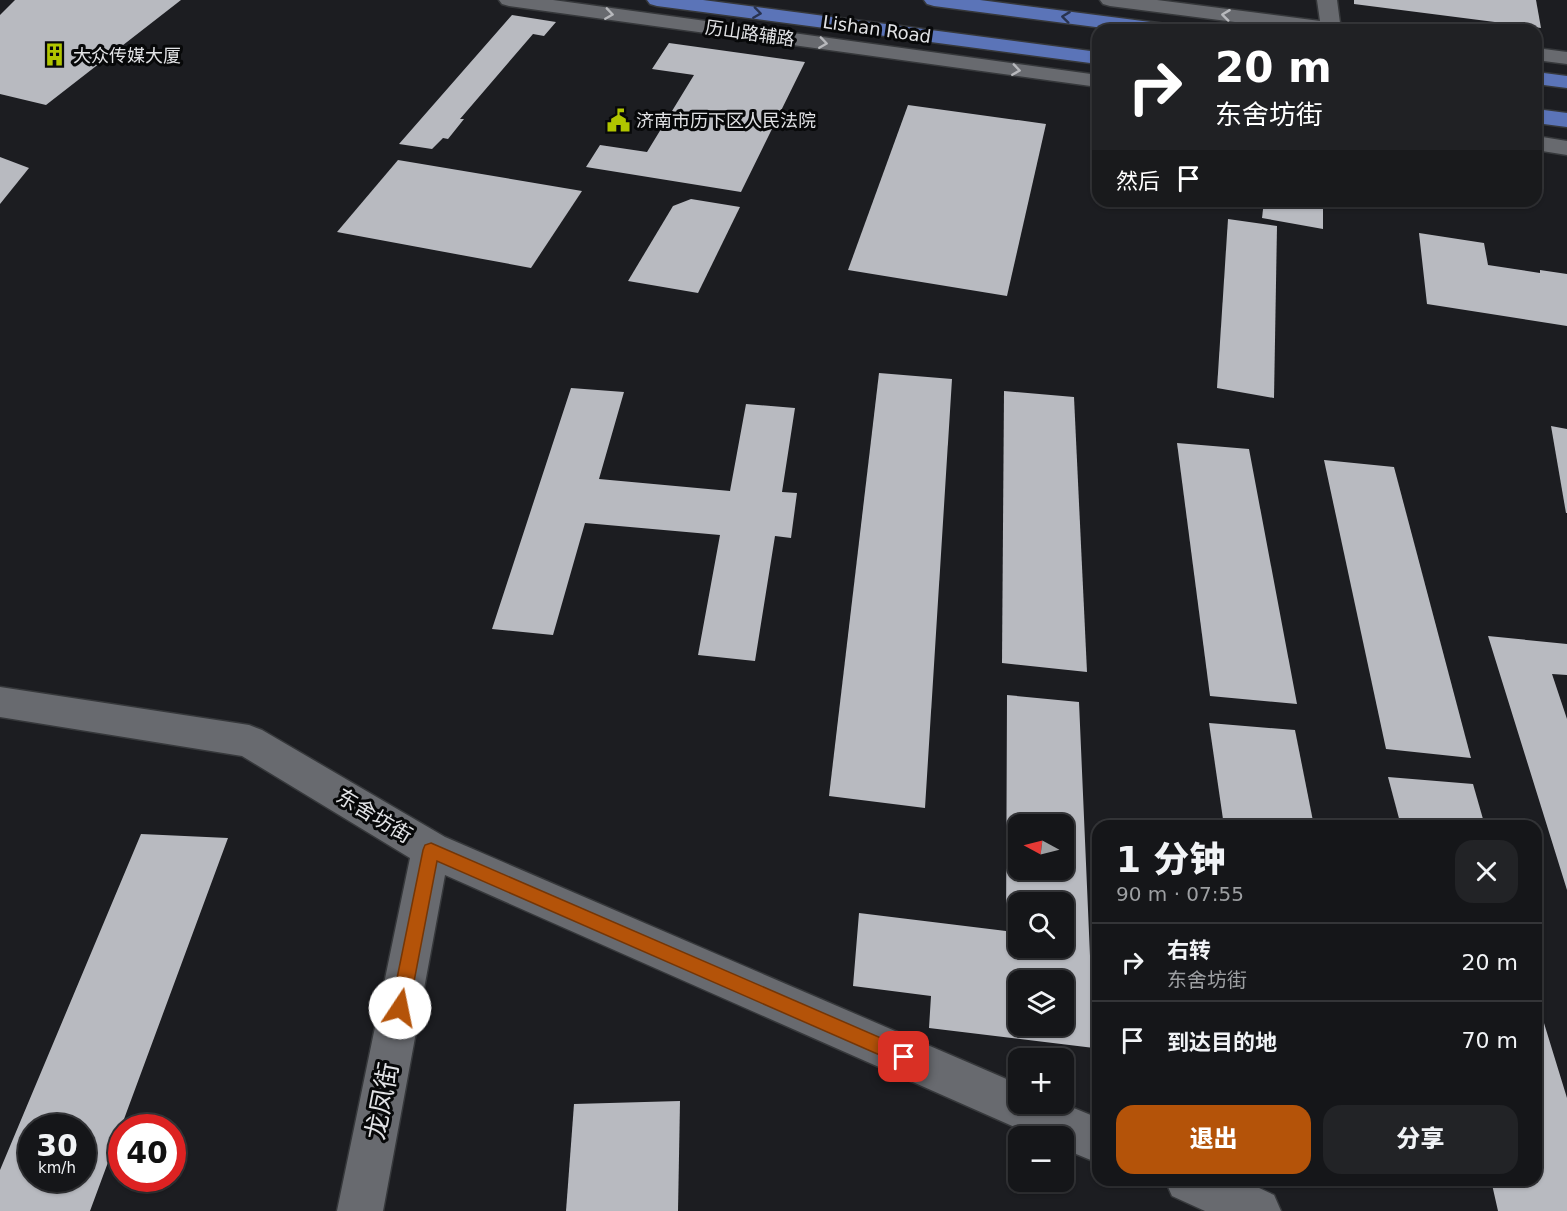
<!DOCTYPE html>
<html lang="zh">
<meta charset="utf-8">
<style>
:root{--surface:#151619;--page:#222326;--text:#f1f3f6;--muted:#9d9fa2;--line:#343538;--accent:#b45309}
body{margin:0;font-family:"DejaVu Sans","Noto Sans SC",sans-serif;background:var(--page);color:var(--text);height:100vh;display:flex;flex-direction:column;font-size:22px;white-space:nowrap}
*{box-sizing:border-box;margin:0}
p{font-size:20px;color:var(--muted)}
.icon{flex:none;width:33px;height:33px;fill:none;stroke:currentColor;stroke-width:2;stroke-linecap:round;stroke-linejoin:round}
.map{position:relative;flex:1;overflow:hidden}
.drawer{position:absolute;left:1092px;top:820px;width:450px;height:366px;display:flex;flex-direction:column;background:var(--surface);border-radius:18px;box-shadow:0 2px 4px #0004,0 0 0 2px var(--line)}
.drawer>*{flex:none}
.banner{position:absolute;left:1092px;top:24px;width:450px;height:183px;border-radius:18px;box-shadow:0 2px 4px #0004,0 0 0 2px var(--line);background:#202124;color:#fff;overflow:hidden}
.needle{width:39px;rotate:277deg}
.controls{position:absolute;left:1008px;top:814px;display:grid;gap:12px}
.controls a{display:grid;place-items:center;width:66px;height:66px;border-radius:12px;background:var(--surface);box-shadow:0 2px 4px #0004,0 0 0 2px var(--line);font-size:30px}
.speed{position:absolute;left:18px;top:1114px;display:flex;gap:12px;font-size:30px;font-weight:700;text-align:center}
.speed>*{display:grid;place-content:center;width:78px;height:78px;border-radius:50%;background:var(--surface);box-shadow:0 2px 4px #0004,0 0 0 2px var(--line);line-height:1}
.speed small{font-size:15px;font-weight:400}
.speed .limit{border:9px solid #d22;background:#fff;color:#111}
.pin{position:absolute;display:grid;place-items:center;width:51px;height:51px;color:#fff;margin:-26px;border-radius:12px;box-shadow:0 3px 9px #0006}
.me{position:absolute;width:66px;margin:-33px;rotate:11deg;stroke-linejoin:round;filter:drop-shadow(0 0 4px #0008)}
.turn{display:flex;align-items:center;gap:21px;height:126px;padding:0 24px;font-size:27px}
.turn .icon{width:78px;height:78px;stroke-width:2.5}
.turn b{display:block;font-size:42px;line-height:51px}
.then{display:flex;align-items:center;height:57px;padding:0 24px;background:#0003;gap:12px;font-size:22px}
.round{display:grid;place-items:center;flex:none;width:63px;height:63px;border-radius:18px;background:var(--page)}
.head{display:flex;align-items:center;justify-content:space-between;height:102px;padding:0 24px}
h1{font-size:36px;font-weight:800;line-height:45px}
.cta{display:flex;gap:12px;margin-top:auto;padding:12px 24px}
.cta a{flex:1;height:69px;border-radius:18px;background:var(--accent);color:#fff;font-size:24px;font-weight:800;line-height:69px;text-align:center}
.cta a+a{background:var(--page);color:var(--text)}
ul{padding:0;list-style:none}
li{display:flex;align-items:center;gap:18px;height:78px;padding:0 24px;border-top:2px solid var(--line)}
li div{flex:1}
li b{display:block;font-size:22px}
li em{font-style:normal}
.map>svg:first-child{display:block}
.building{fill:#b8bac0;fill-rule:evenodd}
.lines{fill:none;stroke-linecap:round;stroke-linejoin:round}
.minor-casing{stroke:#36383b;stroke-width:3}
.major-casing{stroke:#36383b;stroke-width:3}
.minor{fill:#686a6f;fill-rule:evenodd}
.major{fill:#5b74b8;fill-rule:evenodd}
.oneway{stroke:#29334f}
.oneway2{stroke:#b7b8bc}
.route{fill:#b45309;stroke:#753606;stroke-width:1.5}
.labels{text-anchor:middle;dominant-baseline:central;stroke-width:6;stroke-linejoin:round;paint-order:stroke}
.far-street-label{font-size:18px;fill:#e1e2e5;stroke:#070809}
.far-poi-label{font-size:18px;fill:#e1e2e5;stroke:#070809;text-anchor:start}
.street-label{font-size:21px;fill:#e1e2e5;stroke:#070809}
.near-street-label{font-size:26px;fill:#e1e2e5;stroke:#070809}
</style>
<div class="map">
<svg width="1567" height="1211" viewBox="0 0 1567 1211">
<rect width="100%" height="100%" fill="#1c1d21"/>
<g class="building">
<polygon points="15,0 181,0 46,105 0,94 0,15"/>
<polygon points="1354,0 1536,0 1541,28 1354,4"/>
<polygon points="512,15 556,22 544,36 533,34 460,119 464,119 448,139 443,138 432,149 399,144"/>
<polygon points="669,43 805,62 741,192 586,167 600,145 647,152 694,75 652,69"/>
<polygon points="908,105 1046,124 1007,296 848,270"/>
<polygon points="0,157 29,168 0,204"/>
<polygon points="398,160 582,191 531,268 337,232"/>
<polygon points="691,199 740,207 698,293 628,281 673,206"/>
<polygon points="1264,201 1323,201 1323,229 1262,218"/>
<polygon points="1228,219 1277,226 1274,398 1217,388"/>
<polygon points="1419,233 1484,243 1488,265 1540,273 1540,270 1567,274 1567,326 1427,304"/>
<polygon points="879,373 952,379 925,808 829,796"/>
<polygon points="571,388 624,392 599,479 730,491 746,404 795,408 782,492 797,493 791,538 775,536 755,661 698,655 720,535 585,523 553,635 492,629"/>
<polygon points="1004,391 1074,397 1087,672 1002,663"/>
<polygon points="1551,426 1567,429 1567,513 1566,513"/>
<polygon points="1177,443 1249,449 1297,704 1210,696"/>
<polygon points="1324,460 1394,467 1471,758 1386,749"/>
<polygon points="1488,636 1567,644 1567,675 1552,674 1567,719 1567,890"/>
<path d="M1007 695 1079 702 1094 1048 929 1028 931 996 853 986 859 913 1006 931ZM1018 825H1064V870H1018ZM1018 903H1064V948H1018ZM1018 981H1064V1026H1018Z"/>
<polygon points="1209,723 1295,730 1314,826 1224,826"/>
<polygon points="1388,777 1473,784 1485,826 1401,826"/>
<path d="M141 834 228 838 90 1211H0V1170ZM32 1128H82V1179H32Z"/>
<polygon points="1536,997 1567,1098 1567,1211 1498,1211 1491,1180 1536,1180"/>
<polygon points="680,1101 678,1211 566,1211 574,1104"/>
</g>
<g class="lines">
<defs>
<g id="minor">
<polygon points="499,0 553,0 1098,75 1098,87 509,6 502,4"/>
<polygon points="1100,0 1157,0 1320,21 1317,0 1337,0 1340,23 1353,26 1356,30 1298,30 1110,6 1103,4"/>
<polygon points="1536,48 1567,52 1567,64 1536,60"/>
<polygon points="1536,136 1567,141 1567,155 1536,150"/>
<polygon points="0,687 249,725 262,730 445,837 1018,1084 1018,1104 1064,1104 1098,1118 1098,1163 1064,1149 1064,1137 1037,1137 445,875 383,1211 337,1211 410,858 242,756 0,717"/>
<polygon points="1165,1180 1242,1180 1274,1195 1281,1211 1205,1211 1172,1196"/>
</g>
<g id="major">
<polygon points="647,0 703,0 1098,52 1098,64 657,6 650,4"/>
<polygon points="924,0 980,0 1166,24 1173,26 1176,30 1119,30 934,6 927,4"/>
<polygon points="1536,72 1567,76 1567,88 1536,84"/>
<polygon points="1536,109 1567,113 1567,127 1536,123"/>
</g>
</defs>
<use href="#minor" class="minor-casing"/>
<use href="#major" class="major-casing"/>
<use href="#minor" class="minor"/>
<use href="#major" class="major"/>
</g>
<defs><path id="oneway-chevron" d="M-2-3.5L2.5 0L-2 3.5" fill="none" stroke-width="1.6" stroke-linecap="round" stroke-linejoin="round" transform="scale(1.5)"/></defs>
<g class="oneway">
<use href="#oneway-chevron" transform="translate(757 13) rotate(8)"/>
<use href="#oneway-chevron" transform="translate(1066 17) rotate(-173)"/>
</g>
<g class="oneway2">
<use href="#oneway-chevron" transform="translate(609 14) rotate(8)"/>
<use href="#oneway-chevron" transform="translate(1226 15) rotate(-173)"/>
<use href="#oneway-chevron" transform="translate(823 43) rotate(8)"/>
<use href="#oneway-chevron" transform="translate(1016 70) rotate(8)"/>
</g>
<polygon class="route" points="431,843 911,1051 913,1057 911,1063 904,1066 898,1063 437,861 409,1008 406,1014 400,1017 394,1014 391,1008 423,850 425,845"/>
<defs>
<symbol id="building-bare" viewBox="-9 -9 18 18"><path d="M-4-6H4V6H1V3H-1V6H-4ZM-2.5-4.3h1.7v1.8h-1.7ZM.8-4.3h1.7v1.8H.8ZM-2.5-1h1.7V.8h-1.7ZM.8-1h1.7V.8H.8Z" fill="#b1c500" stroke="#070809" stroke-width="2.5" paint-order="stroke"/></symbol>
<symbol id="civic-bare" viewBox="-9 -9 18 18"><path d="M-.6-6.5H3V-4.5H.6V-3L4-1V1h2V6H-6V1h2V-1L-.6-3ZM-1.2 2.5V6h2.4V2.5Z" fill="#b1c500" stroke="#070809" stroke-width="2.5" paint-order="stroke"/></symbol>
</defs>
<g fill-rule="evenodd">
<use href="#building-bare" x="38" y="38" width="33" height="33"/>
<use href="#civic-bare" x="602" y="104" width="33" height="33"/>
</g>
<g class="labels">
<g class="far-street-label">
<text transform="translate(877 29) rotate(8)">Lishan Road</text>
<text transform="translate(750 33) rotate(8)">历山路辅路</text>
</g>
<g class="far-poi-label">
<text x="73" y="55">大众传媒大厦</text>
<text x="636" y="120">济南市历下区人民法院</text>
</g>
<g class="street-label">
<text transform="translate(374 816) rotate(31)">东舍坊街</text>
</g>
<g class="near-street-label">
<text transform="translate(382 1101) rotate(-79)">龙凤街</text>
</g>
</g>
</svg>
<div class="controls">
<a><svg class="needle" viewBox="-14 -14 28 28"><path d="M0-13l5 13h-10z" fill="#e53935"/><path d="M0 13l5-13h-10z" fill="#9d9fa2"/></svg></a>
<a><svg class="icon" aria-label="search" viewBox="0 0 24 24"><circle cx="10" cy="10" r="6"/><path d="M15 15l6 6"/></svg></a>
<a><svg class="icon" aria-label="layers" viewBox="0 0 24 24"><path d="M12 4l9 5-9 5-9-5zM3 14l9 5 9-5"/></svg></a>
<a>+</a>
<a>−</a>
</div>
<div class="speed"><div>30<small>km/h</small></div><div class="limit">40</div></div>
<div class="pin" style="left:904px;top:1057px;background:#d93025"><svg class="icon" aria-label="arrive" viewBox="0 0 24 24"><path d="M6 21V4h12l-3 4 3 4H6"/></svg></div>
<svg class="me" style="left:400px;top:1008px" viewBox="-20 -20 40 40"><circle r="19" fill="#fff"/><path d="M0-13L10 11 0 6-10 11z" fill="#b45309"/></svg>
<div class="banner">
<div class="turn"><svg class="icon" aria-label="right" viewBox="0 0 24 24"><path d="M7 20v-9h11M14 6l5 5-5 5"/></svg><div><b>20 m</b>东舍坊街</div></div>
<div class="then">然后<svg class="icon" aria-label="arrive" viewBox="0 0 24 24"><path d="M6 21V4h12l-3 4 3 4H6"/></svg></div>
</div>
<section class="drawer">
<div class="head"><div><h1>1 分钟</h1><p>90 m · 07:55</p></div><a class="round"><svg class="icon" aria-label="close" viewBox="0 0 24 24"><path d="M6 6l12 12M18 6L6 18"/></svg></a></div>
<ul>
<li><svg class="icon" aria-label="right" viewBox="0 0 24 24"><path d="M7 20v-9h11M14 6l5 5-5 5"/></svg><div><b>右转</b><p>东舍坊街</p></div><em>20 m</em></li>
<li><svg class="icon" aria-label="arrive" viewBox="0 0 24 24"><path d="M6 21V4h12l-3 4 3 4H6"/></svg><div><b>到达目的地</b></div><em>70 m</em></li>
</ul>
<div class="cta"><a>退出</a><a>分享</a></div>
</section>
</div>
